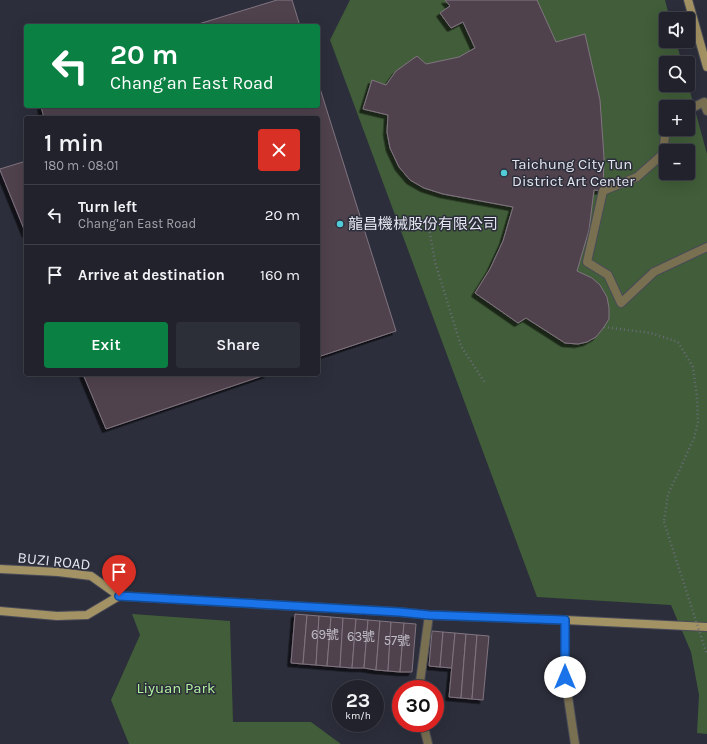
<!DOCTYPE html>
<meta charset="utf-8">
<style>
:root{--surface:#21222c;--page:#2d2f38;--text:#f1f3f6;--muted:#a2a4a9;--line:#3e3f48;--accent:#0b8043}
body{margin:0;font-family:Karla,"Noto Sans TC",sans-serif;background:var(--page);color:var(--text);height:100vh;display:flex;flex-direction:column;font-size:15px;white-space:nowrap}
*{box-sizing:border-box;margin:0}
p{font-size:13px;color:var(--muted)}
.icon{flex:none;width:22px;height:22px;fill:none;stroke:currentColor;stroke-width:2;stroke-linecap:round;stroke-linejoin:round}
.map{position:relative;flex:1;overflow:hidden}
.details{position:absolute;left:24px;top:116px;width:296px;height:260px;display:flex;flex-direction:column;background:var(--surface);border-radius:4px;box-shadow:0 4px 16px #0002,0 0 0 1px var(--line)}
.details>*{flex:none}
.top-card{position:absolute;left:24px;top:24px;width:296px;height:84px;border-radius:4px;box-shadow:0 4px 16px #0002,0 0 0 1px var(--line);background:#0b8043;color:#fff;overflow:hidden}
.controls{position:absolute;left:659px;top:12px;display:grid;gap:8px}
.controls a{display:grid;place-items:center;width:36px;height:36px;border-radius:4px;background:var(--surface);box-shadow:0 4px 16px #0002,0 0 0 1px var(--line);font-size:20px}
.speed{position:absolute;left:332px;top:680px;display:flex;gap:8px;font-size:20px;font-weight:700;text-align:center}
.speed>*{display:grid;place-content:center;width:52px;height:52px;border-radius:50%;background:var(--surface);box-shadow:0 4px 16px #0002,0 0 0 1px var(--line);line-height:1}
.speed small{font-size:10px;font-weight:400}
.speed .limit{border:6px solid #d22;background:#fff;color:#111}
.pin{position:absolute;display:grid;place-items:center;width:34px;height:34px;color:#fff;margin:-41px -17px;border-radius:50% 50% 50% 0;rotate:-45deg;box-shadow:0 0 4px #0007}
.pin .icon{rotate:45deg}
.me{position:absolute;width:44px;margin:-22px;rotate:0deg;stroke-linejoin:round;filter:drop-shadow(0 0 3px #0008)}
.turn{display:flex;align-items:center;gap:14px;height:84px;padding:0 20px;font-size:18px}
.turn .icon{width:52px;height:52px;stroke-width:2.5}
.turn b{display:block;font-size:28px;line-height:34px}
.round{display:grid;place-items:center;flex:none;width:42px;height:42px;border-radius:4px;background:var(--page)}
.summary{display:flex;align-items:center;justify-content:space-between;height:68px;padding:0 20px}
h1{font-size:24px;font-weight:600;line-height:30px}
.button{display:flex;gap:8px;margin-top:auto;padding:8px 20px}
.button a{flex:1;height:46px;border-radius:4px;background:var(--accent);color:#fff;font-size:16px;font-weight:600;line-height:46px;text-align:center}
.button a+a{background:var(--page);color:var(--text)}
ul{padding:0;list-style:none}
li{display:flex;align-items:center;gap:12px;height:60px;padding:0 20px;border-top:1px solid var(--line)}
li div{flex:1}
li b{display:block;font-size:15px}
li em{font-style:normal}
.map>svg:first-child{display:block}
.green{fill:#415d39;fill-rule:evenodd}
.building{fill:#4f434e;stroke:#817480;filter:url(#shadow)}
.lines{fill:none;stroke-linecap:round;stroke-linejoin:round}
.lane-casing{stroke:#494b58;stroke-width:10}
.street-casing{stroke:#494b58;stroke-width:10}
.secondary-casing{stroke:#494b58;stroke-width:10}
.path{stroke:#6a6c78;stroke-width:2.5;stroke-dasharray:1 3;stroke-linecap:butt}
.lane{stroke:#796f51;stroke-width:8}
.street{stroke:#796f51;stroke-width:8}
.secondary{stroke:#a39263;stroke-width:8}
.path-bridge{stroke:#6a6c78;stroke-width:2.5;stroke-dasharray:1 3;stroke-linecap:butt}
.route-casing{stroke:#114b97;stroke-width:10}
.route{stroke:#1a73e8;stroke-width:7}
.poi-dot{fill:#52cbd8;stroke:#2c2e3b;stroke-width:1.5}
.labels{text-anchor:middle;dominant-baseline:central;stroke-width:3;stroke-linejoin:round;paint-order:stroke}
.number-label{font-size:13px;fill:#bfbdc7}
.poi-label{font-size:15px;fill:#e4e6ef;stroke:#2c2e3b;text-anchor:start}
.street-label{font-size:15px;fill:#e4e6ef;stroke:#2c2e3b}
.park-label{font-size:15px;fill:#b1f29d;stroke:#2c2e3b}
</style>
<div class="map">
<svg width="707" height="744" viewBox="0 0 707 744">
<defs>
<filter id="shadow"><feDropShadow dx="-3.5" dy="3.5" stdDeviation="0" flood-color="#0009"/></filter>
</defs>
<rect width="100%" height="100%" fill="#2c2e3b"/>
<g class="green">
<path d="M350 0H665L670 19H666V41H676L682 63H666V85H688V84L707 154V734L697 733 699 695 691 652 671 605 537 597 330 40ZM666 107H688V129H666ZM666 151H688V173H666Z"/>
<polygon points="132,614 230,621 233,722 311,722 341,744 129,744 111,700 140,635"/>
</g>
<g class="building">
<polygon points="277,0 292,0 300,26 192,26"/>
<polygon points="445,0 537,0 556,42 585,34 600,100 604,157 603,191 594,190 589,230 577,271 592,278 600,285 607,297 609,308 609,319 604,327 596,337 587,342 578,344 565,343 526,318 518,323 475,293 490,269 503,241 513,207 443,194 424,188 410,180 399,167 390,148 387,132 388,115 363,109 372,80 386,85 396,71 417,56 426,64 459,57 475,48 463,22 451,28 440,13 450,6"/>
<polygon points="318,82 396,331 318,357 318,118 44,118 41,106 318,106"/>
<polygon points="26,161 26,234 0,170 0,169"/>
<polygon points="83,374 268,374 106,429"/>
<polygon points="295,614 307,615 303,664 291,663"/>
<polygon points="307,615 319,616 316,665 303,664"/>
<polygon points="319,616 331,617 327,666 316,665"/>
<polygon points="331,617 343,618 340,667 327,666"/>
<polygon points="343,618 356,619 352,668 340,667"/>
<polygon points="356,619 368,620 364,668 352,668"/>
<polygon points="368,620 380,621 376,670 364,668"/>
<polygon points="380,621 391,622 388,671 376,670"/>
<polygon points="391,622 404,623 400,672 388,671"/>
<polygon points="404,623 416,624 412,672 400,672"/>
<polygon points="432,631 443,632 440,667 429,666"/>
<polygon points="443,632 455,633 452,668 440,667"/>
<polygon points="455,633 466,634 461,698 449,697"/>
<polygon points="466,634 477,635 472,699 461,698"/>
<polygon points="477,635 489,636 483,700 472,699"/>
</g>
<g class="lines">
<defs>
<g id="lane">
<polyline points="419,689 429,615"/>
<polyline points="423,723 428,744"/>
</g>
<g id="street">
<polyline points="688,110 704,102 707,111"/>
<polyline points="666,127 663,154 637,177 603,191 587,262 608,275 621,303 654,272 707,247"/>
<polyline points="565,620 565,677 575,744"/>
</g>
<g id="secondary">
<polyline points="688,0 707,67"/>
<polyline points="0,569 58,572 91,576 119,596"/>
<polyline points="119,596 399,612 429,615 565,620 707,627"/>
<polyline points="0,611 57,616 87,615 119,596"/>
</g>
</defs>
<use href="#lane" class="lane-casing"/>
<use href="#street" class="street-casing"/>
<use href="#secondary" class="secondary-casing"/>
<g class="path">
<polyline points="429,228 435,262 461,346 485,383"/>
<polyline points="604,327 651,333 678,342 693,367 697,397 698,422 694,438 680,469 668,494 664,522"/>
</g>
<use href="#lane" class="lane"/>
<use href="#street" class="street"/>
<use href="#secondary" class="secondary"/>
<polyline class="path-bridge" points="664,522 707,655"/>
</g>
<g class="lines">
<defs>
<polyline id="route" points="119,596 399,612 429,615 565,620 565,677"/>
</defs>
<use href="#route" class="route-casing"/>
<use href="#route" class="route"/>
</g>
<g class="poi-dot">
<circle cx="504" cy="173" r="4"/>
<circle cx="340" cy="224" r="4"/>
</g>
<g class="labels">
<g class="number-label">
<text x="325" y="634">69號</text>
<text x="361" y="636">63號</text>
<text x="397" y="640">57號</text>
</g>
<g class="poi-label">
<text x="512" y="164">Taichung City Tun<tspan x="512" dy="17">District Art Center</tspan></text>
<text x="348" y="224">龍昌機械股份有限公司</text>
</g>
<g class="street-label">
<text transform="translate(54 561) rotate(6)">BUZI ROAD</text>
</g>
<g class="park-label">
<text x="176" y="688">Liyuan Park</text>
</g>
</g>
</svg>
<div class="controls">
<a><svg class="icon" aria-label="sound" viewBox="0 0 24 24"><path d="M4 9h4l5-4v14l-5-4H4zM17 9q2 3 0 6"/></svg></a>
<a><svg class="icon" aria-label="search" viewBox="0 0 24 24"><circle cx="10" cy="10" r="6"/><path d="M15 15l6 6"/></svg></a>
<a>+</a>
<a>−</a>
</div>
<div class="speed"><div>23<small>km/h</small></div><div class="limit">30</div></div>
<div class="pin" style="left:119px;top:596px;background:#d93025"><svg class="icon" aria-label="arrive" viewBox="0 0 24 24"><path d="M6 21V4h12l-3 4 3 4H6"/></svg></div>
<svg class="me" style="left:565px;top:677px" viewBox="-20 -20 40 40"><circle r="19" fill="#fff"/><path d="M0-13L10 11 0 6-10 11z" fill="#1a73e8"/></svg>
<div class="top-card">
<div class="turn"><svg class="icon" aria-label="left" viewBox="0 0 24 24"><path d="M17 20v-9H6M10 6l-5 5 5 5"/></svg><div><b>20 m</b>Chang’an East Road</div></div>
</div>
<section class="details">
<div class="summary"><div><h1>1 min</h1><p>180 m · 08:01</p></div><a class="round" style="background:#d93025;color:#fff"><svg class="icon" aria-label="close" viewBox="0 0 24 24"><path d="M6 6l12 12M18 6L6 18"/></svg></a></div>
<ul>
<li><svg class="icon" aria-label="left" viewBox="0 0 24 24"><path d="M17 20v-9H6M10 6l-5 5 5 5"/></svg><div><b>Turn left</b><p>Chang’an East Road</p></div><em>20 m</em></li>
<li><svg class="icon" aria-label="arrive" viewBox="0 0 24 24"><path d="M6 21V4h12l-3 4 3 4H6"/></svg><div><b>Arrive at destination</b></div><em>160 m</em></li>
</ul>
<div class="button"><a>Exit</a><a>Share</a></div>
</section>
</div>
